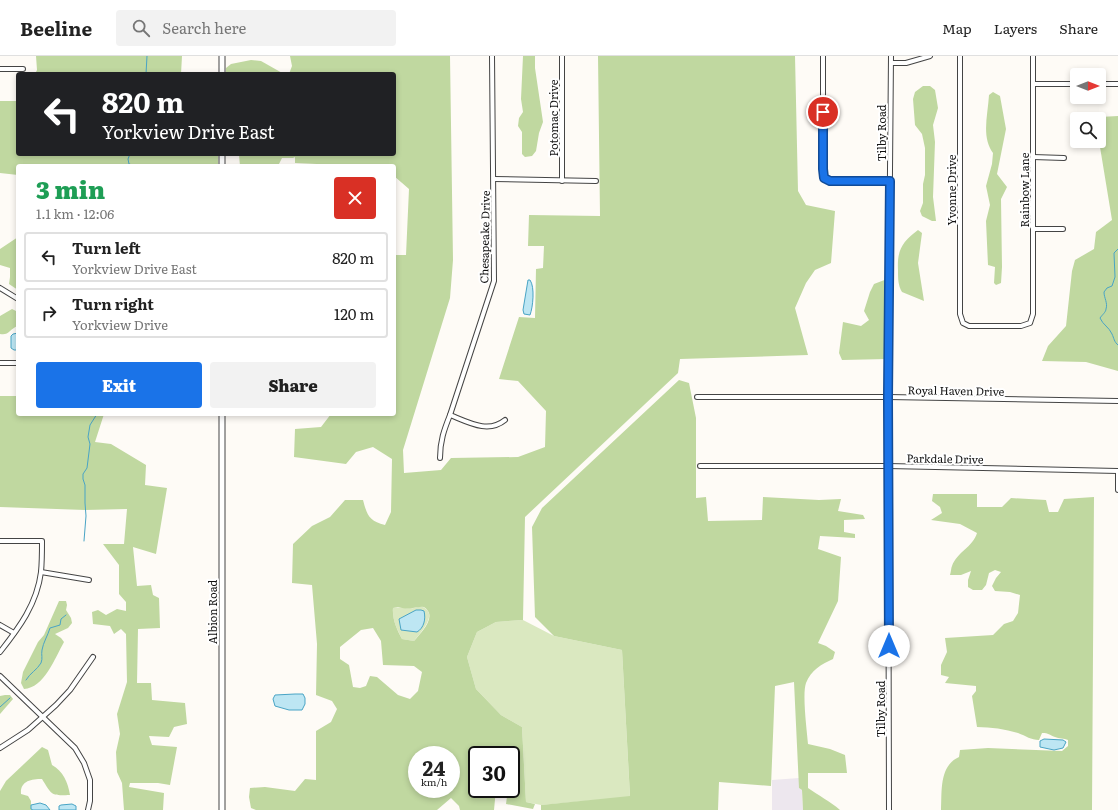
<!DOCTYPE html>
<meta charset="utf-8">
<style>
:root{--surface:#fff;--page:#f2f2f2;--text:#222;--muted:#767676;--line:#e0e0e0;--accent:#1a73e8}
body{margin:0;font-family:Literata,serif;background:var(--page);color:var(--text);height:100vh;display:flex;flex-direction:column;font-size:15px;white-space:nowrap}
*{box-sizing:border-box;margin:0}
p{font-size:13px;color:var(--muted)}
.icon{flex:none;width:22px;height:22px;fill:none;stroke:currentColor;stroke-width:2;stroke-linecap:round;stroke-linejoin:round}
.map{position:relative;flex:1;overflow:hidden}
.sheet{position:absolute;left:16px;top:108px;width:380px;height:252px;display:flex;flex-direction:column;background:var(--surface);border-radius:4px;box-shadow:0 2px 6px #0003}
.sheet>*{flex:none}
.hud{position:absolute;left:16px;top:16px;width:380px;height:84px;border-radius:4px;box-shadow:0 2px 6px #0003;background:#202124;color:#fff;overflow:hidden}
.needle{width:26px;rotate:90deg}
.fabs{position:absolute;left:1070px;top:12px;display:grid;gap:8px}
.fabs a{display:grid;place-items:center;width:36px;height:36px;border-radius:4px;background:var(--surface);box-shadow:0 2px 6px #0003;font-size:20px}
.speed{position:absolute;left:408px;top:690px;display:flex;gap:8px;font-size:20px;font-weight:700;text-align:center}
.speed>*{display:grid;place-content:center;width:52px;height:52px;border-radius:50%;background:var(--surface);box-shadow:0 2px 6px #0003;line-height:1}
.speed small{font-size:10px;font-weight:400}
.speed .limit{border:2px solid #111;border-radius:6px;background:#fff;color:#111}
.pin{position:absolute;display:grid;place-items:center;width:34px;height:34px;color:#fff;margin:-17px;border:2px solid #fff;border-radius:50%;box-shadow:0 1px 4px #0007}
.me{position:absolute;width:44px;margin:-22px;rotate:0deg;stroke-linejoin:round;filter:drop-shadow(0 0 3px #0008)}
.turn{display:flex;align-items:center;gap:14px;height:84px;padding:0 20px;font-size:18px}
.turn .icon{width:52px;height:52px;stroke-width:2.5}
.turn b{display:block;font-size:28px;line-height:34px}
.round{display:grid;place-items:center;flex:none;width:42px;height:42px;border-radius:4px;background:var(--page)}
.headline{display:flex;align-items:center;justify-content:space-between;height:68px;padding:0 20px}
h1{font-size:24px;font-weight:800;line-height:30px;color:#1e9e55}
.cta{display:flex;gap:8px;margin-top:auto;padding:8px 20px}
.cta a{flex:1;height:46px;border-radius:4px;background:var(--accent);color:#fff;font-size:16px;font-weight:800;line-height:46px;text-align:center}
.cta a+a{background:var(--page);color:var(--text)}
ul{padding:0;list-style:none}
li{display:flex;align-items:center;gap:12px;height:50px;margin:0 8px 6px;padding:0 12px;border:2px solid var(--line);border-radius:4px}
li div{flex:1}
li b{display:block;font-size:15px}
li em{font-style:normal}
header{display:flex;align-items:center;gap:24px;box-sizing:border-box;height:56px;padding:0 20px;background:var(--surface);border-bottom:1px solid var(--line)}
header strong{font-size:19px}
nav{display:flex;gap:22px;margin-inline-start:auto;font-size:14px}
.search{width:280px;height:36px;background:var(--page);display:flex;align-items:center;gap:10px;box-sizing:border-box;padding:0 14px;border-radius:4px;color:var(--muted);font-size:15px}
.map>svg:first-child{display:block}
.industrial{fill:#ede7ee}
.green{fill:#dae8c0}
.forest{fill:#c0d8a0;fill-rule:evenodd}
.water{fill:#bde6f3;stroke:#49a4c5}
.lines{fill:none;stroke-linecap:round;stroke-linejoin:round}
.stream{stroke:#49a4c5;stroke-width:1}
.minor-casing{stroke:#444;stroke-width:6}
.tertiary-casing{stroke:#444;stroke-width:7}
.minor{stroke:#fff;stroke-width:4}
.tertiary{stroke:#fff;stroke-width:5}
.route-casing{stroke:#114b97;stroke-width:10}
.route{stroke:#1a73e8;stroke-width:7}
.labels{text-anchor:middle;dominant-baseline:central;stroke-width:4;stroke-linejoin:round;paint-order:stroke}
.street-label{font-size:11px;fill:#111;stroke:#fff}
</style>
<header>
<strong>Beeline</strong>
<div class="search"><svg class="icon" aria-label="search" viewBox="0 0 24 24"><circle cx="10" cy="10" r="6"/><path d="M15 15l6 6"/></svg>Search here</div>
<nav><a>Map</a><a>Layers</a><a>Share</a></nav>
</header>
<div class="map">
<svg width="1118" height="754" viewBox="0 0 1118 754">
<rect width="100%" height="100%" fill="#fefbf6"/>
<polygon class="industrial" points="799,722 799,732 802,734 803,754 772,754 772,724"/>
<g class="green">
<path d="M421 550C440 557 421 576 414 585L402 583C397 573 392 563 393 552 404 550 409 555 421 550Z"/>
<polygon points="523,564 554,580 622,594 630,741 541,749 526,746 522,671 501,659 476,633 467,601 477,576 496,566"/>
</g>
<g class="forest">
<polygon points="36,0 182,0 181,18 35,18 37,14"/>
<path d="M290 0H450L453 204 450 242 403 394 404 417 441 414 451 402 518 401 545 391 546 355 518 325 499 323 519 261 535 262 536 213 543 212 544 190H528L529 159 600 160 598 0H795L798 135 806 149 835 155 831 207 815 214 806 227 795 252 808 299 680 303 678 317 525 461 523 564 496 566 477 576 467 601 476 633 501 659 522 671 526 746 535 748 533 753 506 748 508 733H511V699H477V733H496L494 754H460L459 750 451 742 437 754H256L251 752 249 741 250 732 265 731 295 735 305 723 316 724V675L331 666 337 653 332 645 316 639 317 588 312 529 292 527 293 488 312 470 330 461 345 444H363C367 459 369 465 385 469L391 456 392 403 373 391 356 396 346 408 294 401 295 373 321 371 331 358H394V199H406L409 133 394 120V110H360L295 107V101L293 102H282L278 110H240L239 99 235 98H394V18H289L292 10ZM398 551C409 554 410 552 420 551 424 550 426 552 428 555 434 564 420 578 414 585L402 583C397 574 392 563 393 552ZM373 572 381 585 383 609 414 610 422 616 418 635 410 643 398 639 377 621 370 620 366 630 360 632 353 631 349 609 340 603V591L361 574ZM417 699H451V733H417Z"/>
<polygon points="523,0 535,0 535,12 543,66 539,77 536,95 532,100 525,101 522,98 522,76 518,70 519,62 523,56 521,43"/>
<polygon points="251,4 261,5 284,18 226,18 226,12 231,8"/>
<polygon points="923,30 930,30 935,34 938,52 933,69 935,86 933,141 936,165 932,165 922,160 920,155 923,147 923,128 925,119 925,92 922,78 915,69 913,43 915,36"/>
<path d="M993 36 1000 40 1006 73 997 118 1007 131 1001 143 1002 211 1001 227 996 229 994 227 995 211 988 209 986 165 990 149 986 130 992 108 993 97C981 81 988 58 989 39Z"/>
<polygon points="0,45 18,45 18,98 218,98 218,110 18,110 18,119 0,117"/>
<polygon points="1118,60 1118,315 1086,306 1042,305 1048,290 1066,270 1072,215 1075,204 1094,193 1096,176 1112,164 1100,91 1089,85 1099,85 1099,63 1081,63 1081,62"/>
<path d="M918 174 922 177 918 207 924 245 902 236C898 229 898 223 898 214 897 194 902 186 918 174Z"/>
<polygon points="18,181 18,234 9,228 10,221 10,212 0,209 0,193"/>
<polygon points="887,223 887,303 842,304 839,297 843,266 861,270 869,264 864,255 870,236 874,228"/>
<path d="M12 253 18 256V270C9 273 9 280 0 278V260Z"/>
<path d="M679 324 689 327 696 362V442L706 441 708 465 762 464 763 441 819 444 841 443 838 455 863 459 865 463 844 464V476L855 478V482L820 480 818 493 841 501 838 545 818 587 826 590 835 596 833 603C822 608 811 614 806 627 802 638 807 675 808 688L830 693 845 699 847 717H808V732C819 740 830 745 840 754H803L802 734 799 732 794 626 775 630 771 730 719 726 718 754H541V749L630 740 622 594 554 580 535 561 532 471 542 452Z"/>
<polygon points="0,340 18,340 18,358 104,358 95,386 111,388 146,409 145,429 167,432 156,498 133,491 137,530 151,529 153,539 159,542 160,572 138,573 137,627 151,627 152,644 185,647 187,668 174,671 169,681 149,680 152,689 177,691 170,729 158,727 130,727 129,731 164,737 163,754 124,754 122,727 117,716 116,696 120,678 117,658 127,626 126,578 121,573 114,578 110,570 93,568 92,556 98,554 106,559 117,553 126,555 126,546 119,538 119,509 103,488 124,488 127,453 85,454 0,451"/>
<path d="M933 438H977V451H1002L1011 442 1046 444 1049 456H1058L1064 443 1094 441 1092 754H941C942 735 939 710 959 701L960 694 988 692 1062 695 1068 690V684C1064 682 1059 683 1055 681 1049 679 1049 677 1042 677L1039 684C1031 684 1026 680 1018 677 1005 673 991 671 977 671L972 640 976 635V630L945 627 949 621 941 619V609L947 596 945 582 993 579 1004 568 1013 565 1018 557 1020 539 1010 536 995 535 992 530 996 522 1001 516 995 514 989 517 986 529 982 534H973L968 531V524L971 515 961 519H950C951 516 951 512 952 510 957 496 973 491 977 477L960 468 931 464 942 457 940 451 932 445Z"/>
<path d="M59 545H66L67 549 66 554 71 562 72 567 68 572 55 578 61 582 64 586C55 602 44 632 24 633L21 627 23 616 38 586 44 579Z"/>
<polygon points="5,639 10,639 13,643 0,658 0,640"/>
<path d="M42 691 48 694 52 709C63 715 68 726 70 739 51 740 52 739 42 723 31 723 20 725 21 738L28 740 31 745V753L33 754H0V735L6 725Z"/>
</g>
<g class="water">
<path d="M528 224H530C535 231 533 251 530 259L524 258 523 254Z"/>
<polygon points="18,277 18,294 14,294 11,292 11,280 13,278"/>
<path d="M416 554H421L424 555C426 563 424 572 417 576L401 574 399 563Z"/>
<polygon points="295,638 303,638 305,642 305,648 302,654 289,654 275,650 273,643 275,639"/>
<polygon points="1044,683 1063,684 1066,686 1063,692 1054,694 1040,691 1040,685"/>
<polygon points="40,747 46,749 50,754 33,754 31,753 31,749"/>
<polygon points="72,748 76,750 76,754 59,754 59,750 61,749"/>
</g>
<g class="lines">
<g class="stream">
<polyline points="146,18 147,0"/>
<polyline points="130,98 128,103 129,108 136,110"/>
<path d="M1118 193 1114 197 1115 221 1112 230 1107 232 1104 236C1104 242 1108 247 1106 253 1106 256 1102 259 1100 262 1103 269 1109 271 1112 278 1114 282 1114 286 1118 289"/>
<polyline points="84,485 86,460 85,447 85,429 83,423 83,418 87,412 90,388 88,381 90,369 97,358"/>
<path d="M26 624C30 617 37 614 41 607 43 602 41 599 42 594 43 587 48 579 50 572L60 569 61 563 66 559"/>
<polyline points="0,651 10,642"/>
</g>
<defs>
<g id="minor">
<polyline points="562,0 562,125"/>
<polyline points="823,0 823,113 824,122 830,125 890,125"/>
<polyline points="960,0 960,258 963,267 969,270 1021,270 1030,267 1033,258 1033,0"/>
<polyline points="891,7 906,7 930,0"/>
<polyline points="0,13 23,13"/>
<polyline points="1033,28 1077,28"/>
<polyline points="1099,28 1118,28"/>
<polyline points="1033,101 1064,102"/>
<polyline points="494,123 596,125"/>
<polyline points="1033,173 1063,173"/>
<polyline points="0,232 18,243"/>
<polyline points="0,307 18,307"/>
<polyline points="697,341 888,341 1118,345"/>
<path d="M450 359C468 366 488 378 505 364"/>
<path d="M440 402C440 385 444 374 450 359L494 225 492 0"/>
<polyline points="700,410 888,410 1118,415"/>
<polyline points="1118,415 1118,434"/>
<path d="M0 485H42C42 495 42 506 41 516 37 548 19 572 0 596"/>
<polyline points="41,516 89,524"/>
<polyline points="0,569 14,577"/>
<polyline points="0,620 75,692 84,707 90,724 90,745 88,754"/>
<polyline points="0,692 28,674 56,649 70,634 93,601"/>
<polyline points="889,754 888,341 891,0"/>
</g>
<g id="tertiary">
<polyline points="222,18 222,0"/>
<polyline points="222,110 222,98"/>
<polyline points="222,358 222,754"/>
</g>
</defs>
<use href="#minor" class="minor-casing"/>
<use href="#tertiary" class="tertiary-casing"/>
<use href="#minor" class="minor"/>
<use href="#tertiary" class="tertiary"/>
</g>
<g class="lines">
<defs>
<polyline id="route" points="823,56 823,113 824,122 830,125 890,125 888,341 889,590"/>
</defs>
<use href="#route" class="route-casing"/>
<use href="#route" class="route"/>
</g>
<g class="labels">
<g class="street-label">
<text transform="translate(553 62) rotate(-90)">Potomac Drive</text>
<text transform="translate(881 77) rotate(-90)">Tilby Road</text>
<text transform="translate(951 134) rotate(-90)">Yvonne Drive</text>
<text transform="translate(1024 134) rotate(-90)">Rainbow Lane</text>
<text transform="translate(484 181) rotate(-89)">Chesapeake Drive</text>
<text transform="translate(956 334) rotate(1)">Royal Haven Drive</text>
<text transform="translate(945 402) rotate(1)">Parkdale Drive</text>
<text transform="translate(212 556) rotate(-90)">Albion Road</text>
<text transform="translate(880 653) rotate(-90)">Tilby Road</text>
</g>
</g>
</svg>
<div class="fabs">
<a><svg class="needle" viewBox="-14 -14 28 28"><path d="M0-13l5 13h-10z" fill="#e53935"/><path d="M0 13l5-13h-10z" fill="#767676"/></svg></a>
<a><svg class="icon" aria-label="search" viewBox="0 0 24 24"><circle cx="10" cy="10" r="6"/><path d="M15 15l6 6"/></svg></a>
</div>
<div class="speed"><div>24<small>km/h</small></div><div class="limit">30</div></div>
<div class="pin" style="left:823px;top:56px;background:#d93025"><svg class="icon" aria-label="arrive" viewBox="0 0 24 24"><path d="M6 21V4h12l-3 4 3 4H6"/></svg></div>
<svg class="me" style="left:889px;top:590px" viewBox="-20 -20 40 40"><circle r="19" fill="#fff"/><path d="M0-13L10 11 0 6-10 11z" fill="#1a73e8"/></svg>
<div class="hud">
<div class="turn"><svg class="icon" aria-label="left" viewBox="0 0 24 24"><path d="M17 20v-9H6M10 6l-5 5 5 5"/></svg><div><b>820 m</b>Yorkview Drive East</div></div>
</div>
<section class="sheet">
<div class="headline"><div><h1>3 min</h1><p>1.1 km · 12:06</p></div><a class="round" style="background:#d93025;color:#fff"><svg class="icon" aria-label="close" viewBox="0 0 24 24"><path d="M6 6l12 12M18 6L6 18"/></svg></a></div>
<ul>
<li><svg class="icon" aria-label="left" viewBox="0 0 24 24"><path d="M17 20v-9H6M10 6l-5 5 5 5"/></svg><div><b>Turn left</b><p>Yorkview Drive East</p></div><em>820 m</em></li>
<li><svg class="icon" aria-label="right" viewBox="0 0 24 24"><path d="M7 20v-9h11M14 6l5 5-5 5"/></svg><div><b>Turn right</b><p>Yorkview Drive</p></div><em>120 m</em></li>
</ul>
<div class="cta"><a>Exit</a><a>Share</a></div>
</section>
</div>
